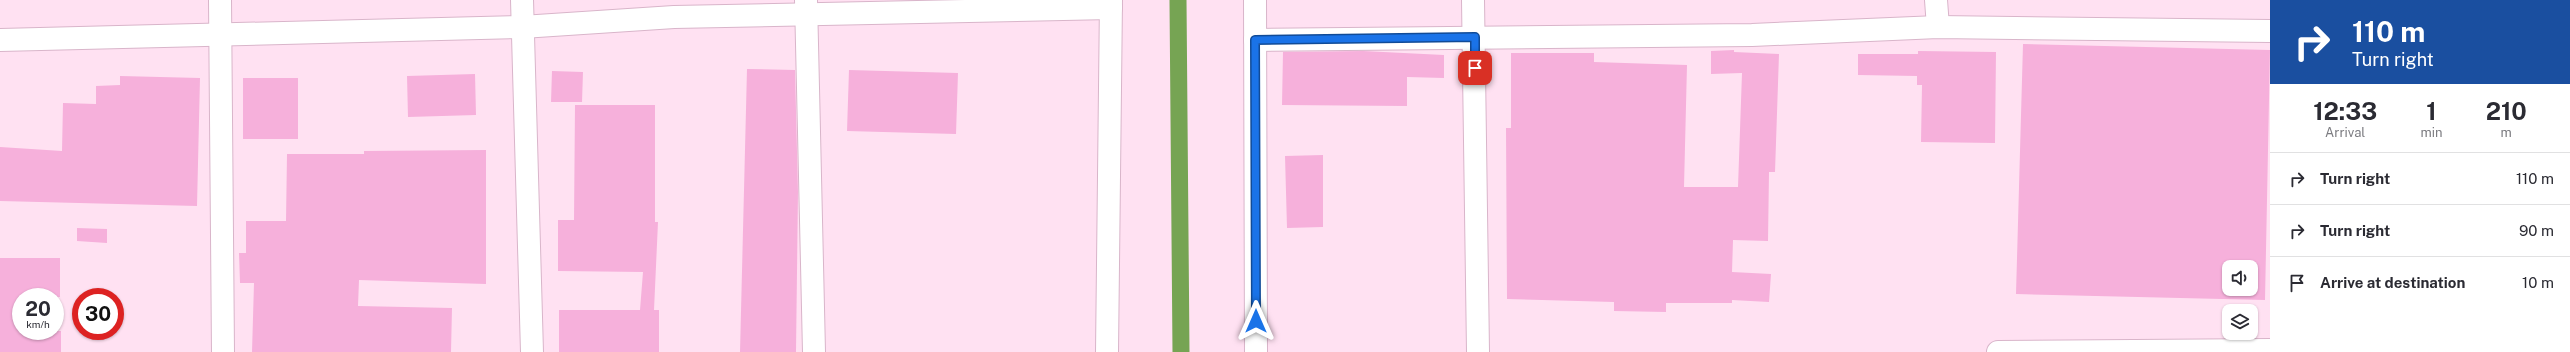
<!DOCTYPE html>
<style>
:root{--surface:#fff;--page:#f7f7f7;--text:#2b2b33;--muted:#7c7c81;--line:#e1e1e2}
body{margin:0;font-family:"Public Sans",sans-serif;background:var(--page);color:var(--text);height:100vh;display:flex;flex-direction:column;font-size:15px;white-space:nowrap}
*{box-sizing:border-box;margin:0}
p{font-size:13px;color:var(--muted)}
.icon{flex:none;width:22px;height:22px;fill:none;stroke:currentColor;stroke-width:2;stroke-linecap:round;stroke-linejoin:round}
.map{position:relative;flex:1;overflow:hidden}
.drawer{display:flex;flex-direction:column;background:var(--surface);width:300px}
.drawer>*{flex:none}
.banner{background:#1a4fa0;color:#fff;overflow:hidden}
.tools{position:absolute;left:2222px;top:260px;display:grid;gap:8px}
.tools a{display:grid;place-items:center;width:36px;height:36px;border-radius:8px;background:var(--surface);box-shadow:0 1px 3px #0004;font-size:20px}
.speed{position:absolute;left:12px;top:288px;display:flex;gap:8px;font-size:20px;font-weight:700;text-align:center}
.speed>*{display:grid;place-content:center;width:52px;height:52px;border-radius:50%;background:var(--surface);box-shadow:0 1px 3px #0004;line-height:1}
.speed small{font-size:10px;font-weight:400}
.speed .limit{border:6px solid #d22;background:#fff;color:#111}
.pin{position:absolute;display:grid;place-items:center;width:34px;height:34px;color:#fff;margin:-17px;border-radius:8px;box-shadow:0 2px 6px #0006}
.me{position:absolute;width:44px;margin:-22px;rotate:0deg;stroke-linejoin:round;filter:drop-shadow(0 0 3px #0008)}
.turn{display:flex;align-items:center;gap:14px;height:84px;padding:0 16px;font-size:18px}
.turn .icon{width:52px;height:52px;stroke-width:2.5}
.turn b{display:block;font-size:28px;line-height:34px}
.eta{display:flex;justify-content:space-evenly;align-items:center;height:68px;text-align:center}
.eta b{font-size:24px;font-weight:700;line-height:28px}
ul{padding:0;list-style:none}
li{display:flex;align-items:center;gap:12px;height:52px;padding:0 16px;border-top:1px solid var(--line)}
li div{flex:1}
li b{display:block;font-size:15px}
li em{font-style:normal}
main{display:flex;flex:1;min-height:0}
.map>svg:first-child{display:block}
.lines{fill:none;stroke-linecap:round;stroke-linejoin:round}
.canal{stroke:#76a453;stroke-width:17}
.building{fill:#f6b0db;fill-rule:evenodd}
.minor-casing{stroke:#d9b5ca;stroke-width:24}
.minor{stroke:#fff;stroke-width:22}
.route-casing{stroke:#114b97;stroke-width:10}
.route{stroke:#1a73e8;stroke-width:7}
</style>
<main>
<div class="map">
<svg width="2270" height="352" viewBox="0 0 2270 352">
<rect width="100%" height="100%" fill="#ffe1f2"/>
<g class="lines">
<polyline class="canal" points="1178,0 1181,352"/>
</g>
<g class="building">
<path d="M2023 44 2270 50 2265 300 2016 294ZM2229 267H2251V289H2229Z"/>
<polygon points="1734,50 1734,52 1779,54 1775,172 1769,172 1768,241 1733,240 1732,272 1771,274 1769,302 1732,300 1732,303 1666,303 1666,312 1614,311 1614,302 1507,299 1506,128 1511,128 1511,53 1594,53 1594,62 1687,65 1684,187 1738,187 1742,73 1711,74 1711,51"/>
<polygon points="1363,51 1444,55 1444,78 1407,77 1407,106 1282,105 1283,52"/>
<polygon points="1918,51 1996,52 1995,143 1921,142 1922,85 1917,85 1917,76 1858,75 1858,54 1918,54"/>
<polygon points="747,69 795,70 798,192 796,352 740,352"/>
<polygon points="849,70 958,73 956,134 847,131"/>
<polygon points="552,71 583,72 582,102 551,102"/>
<polygon points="475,74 476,115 408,117 407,76"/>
<polygon points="120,76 200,78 197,206 0,201 0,147 62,151 63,103 96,104 96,86 120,85"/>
<rect x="243" y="78" width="55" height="61"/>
<polygon points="575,105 655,105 655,222 658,222 654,310 659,310 659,352 559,352 559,310 640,310 643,272 558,271 558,220 574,220"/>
<polygon points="486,150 486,284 359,280 358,306 452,308 451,352 252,352 254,283 240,283 239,253 246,253 246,221 286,221 287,154 364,154 364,151"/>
<polygon points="1323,155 1323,227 1287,228 1285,156"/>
<polygon points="77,228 107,229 107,243 77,241"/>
<polygon points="0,258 60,258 60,297 21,297 21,331 61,331 61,352 0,352"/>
</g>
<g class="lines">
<defs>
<g id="minor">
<polyline points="220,0 223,352"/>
<polyline points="522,0 532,352"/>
<polyline points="806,0 814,352"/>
<polyline points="1255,0 1256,352"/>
<polyline points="1473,0 1478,352"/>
<polyline points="1936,0 1938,27"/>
<polyline points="0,40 522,27 674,17 1111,8"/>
<polyline points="1255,40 1752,35 1938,27 2270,31"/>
<polyline points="1107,352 1111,0"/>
<polyline points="1998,352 2270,350"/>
</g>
</defs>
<use href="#minor" class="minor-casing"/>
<use href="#minor" class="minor"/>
</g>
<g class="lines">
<defs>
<polyline id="route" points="1256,321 1255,40 1475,37 1475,68"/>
</defs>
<use href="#route" class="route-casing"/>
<use href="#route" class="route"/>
</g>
</svg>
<div class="tools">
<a><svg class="icon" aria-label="sound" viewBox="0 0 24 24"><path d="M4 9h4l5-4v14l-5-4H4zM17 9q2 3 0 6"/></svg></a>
<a><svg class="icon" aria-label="layers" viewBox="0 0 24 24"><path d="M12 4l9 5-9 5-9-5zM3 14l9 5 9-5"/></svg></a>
</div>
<div class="speed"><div>20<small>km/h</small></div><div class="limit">30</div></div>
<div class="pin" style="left:1475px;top:68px;background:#d93025"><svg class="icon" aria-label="arrive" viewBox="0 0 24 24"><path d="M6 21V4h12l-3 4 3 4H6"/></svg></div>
<svg class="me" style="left:1256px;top:321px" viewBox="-20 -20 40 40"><path d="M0-17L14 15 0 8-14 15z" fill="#1a73e8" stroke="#fff" stroke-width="4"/></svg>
</div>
<section class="drawer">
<div class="banner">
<div class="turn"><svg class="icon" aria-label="right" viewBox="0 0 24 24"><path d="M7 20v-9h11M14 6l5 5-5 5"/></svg><div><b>110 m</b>Turn right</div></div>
</div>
<div class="eta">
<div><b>12:33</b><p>Arrival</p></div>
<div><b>1</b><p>min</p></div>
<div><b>210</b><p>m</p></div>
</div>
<ul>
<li><svg class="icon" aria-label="right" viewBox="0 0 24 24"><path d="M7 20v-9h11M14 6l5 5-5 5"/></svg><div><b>Turn right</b></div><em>110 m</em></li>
<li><svg class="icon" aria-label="right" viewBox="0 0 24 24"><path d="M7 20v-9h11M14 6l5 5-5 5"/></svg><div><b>Turn right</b></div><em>90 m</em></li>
<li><svg class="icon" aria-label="arrive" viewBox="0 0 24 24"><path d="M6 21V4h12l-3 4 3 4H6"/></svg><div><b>Arrive at destination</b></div><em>10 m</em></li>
</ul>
</section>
</main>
